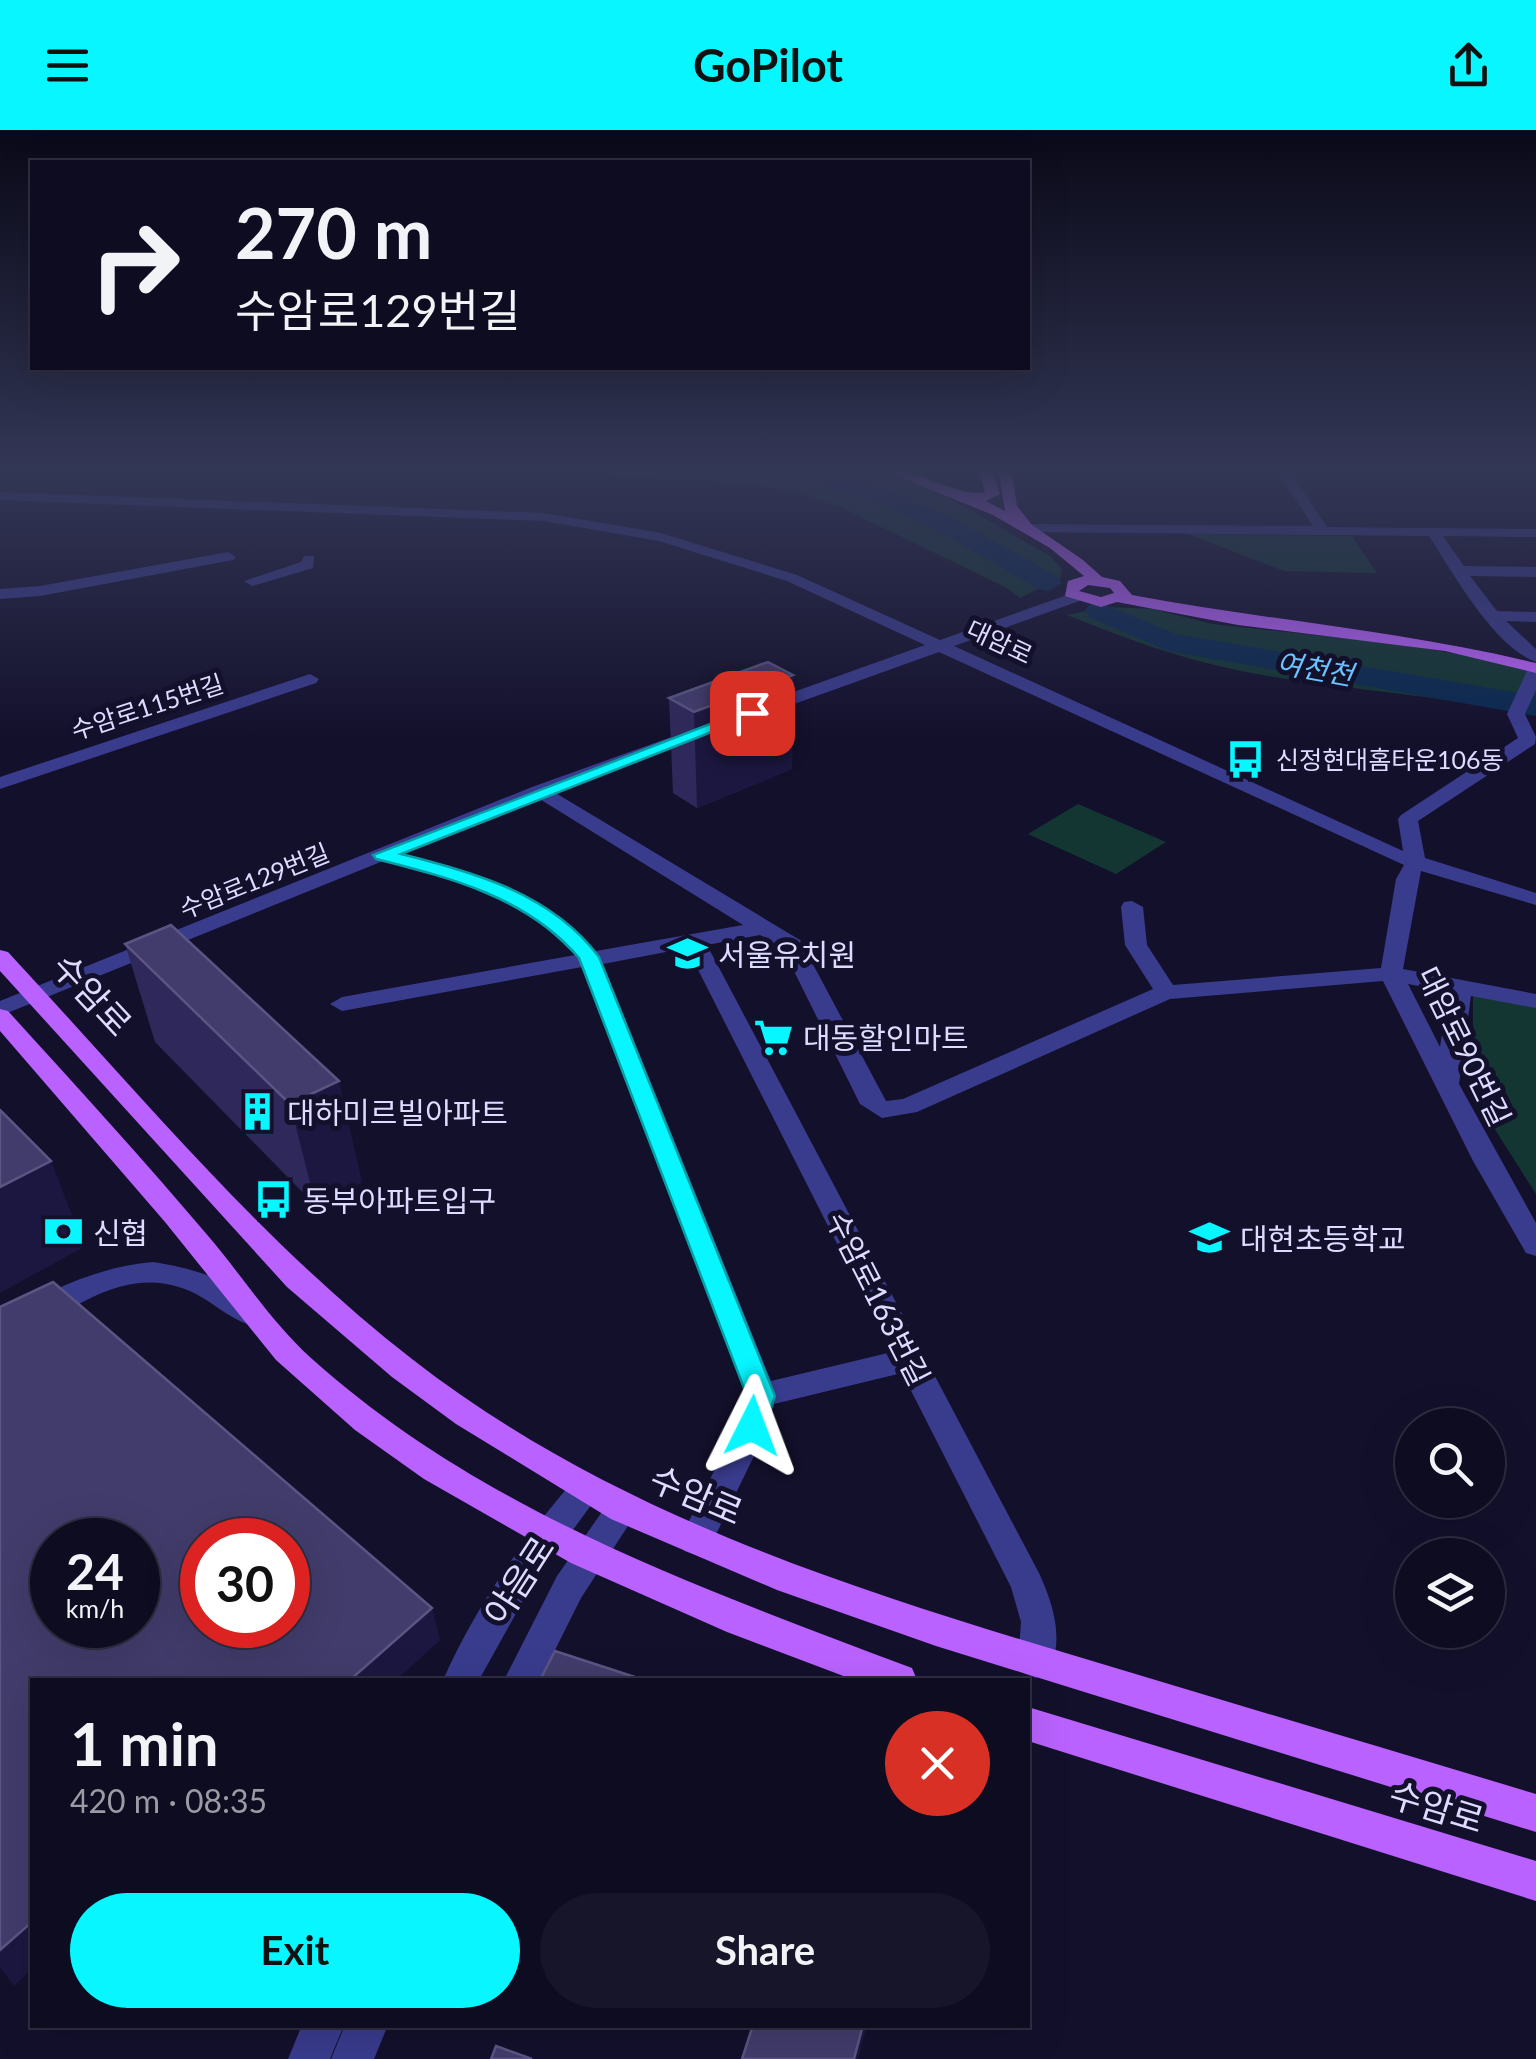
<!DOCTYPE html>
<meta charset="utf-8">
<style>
:root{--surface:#0e0c21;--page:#17152a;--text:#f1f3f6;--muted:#9b9ba5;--line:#2e2c3f;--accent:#07f6ff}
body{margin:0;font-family:Lato,"Noto Sans KR",sans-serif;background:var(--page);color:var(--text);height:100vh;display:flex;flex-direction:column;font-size:38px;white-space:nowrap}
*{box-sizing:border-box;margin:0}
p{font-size:32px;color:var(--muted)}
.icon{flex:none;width:55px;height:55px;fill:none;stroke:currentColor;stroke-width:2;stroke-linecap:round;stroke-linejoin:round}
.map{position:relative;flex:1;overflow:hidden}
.side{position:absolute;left:30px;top:1548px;width:1000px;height:350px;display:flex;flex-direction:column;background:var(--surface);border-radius:0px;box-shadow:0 10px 40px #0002,0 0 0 2px var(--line)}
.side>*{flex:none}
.guide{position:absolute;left:30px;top:30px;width:1000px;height:210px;border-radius:0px;box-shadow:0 10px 40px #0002,0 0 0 2px var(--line);background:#0e0c21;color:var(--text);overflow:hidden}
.buttons{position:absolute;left:1395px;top:1278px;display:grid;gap:20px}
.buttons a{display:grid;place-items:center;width:110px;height:110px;border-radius:50%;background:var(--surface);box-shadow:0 10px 40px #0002,0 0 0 2px var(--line);font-size:50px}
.speed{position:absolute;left:30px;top:1388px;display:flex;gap:20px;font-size:50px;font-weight:700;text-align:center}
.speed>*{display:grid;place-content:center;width:130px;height:130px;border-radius:50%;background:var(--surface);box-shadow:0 10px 40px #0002,0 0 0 2px var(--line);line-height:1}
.speed small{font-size:25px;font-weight:400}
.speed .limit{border:15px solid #d22;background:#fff;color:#111}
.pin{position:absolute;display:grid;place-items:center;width:85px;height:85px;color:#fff;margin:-42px;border-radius:20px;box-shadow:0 5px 15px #0006}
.me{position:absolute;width:110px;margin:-55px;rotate:3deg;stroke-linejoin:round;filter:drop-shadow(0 0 8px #0008)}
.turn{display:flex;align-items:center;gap:35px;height:210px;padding:0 40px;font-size:45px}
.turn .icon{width:130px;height:130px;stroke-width:2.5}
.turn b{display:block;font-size:70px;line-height:85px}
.round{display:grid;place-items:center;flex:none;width:105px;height:105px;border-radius:52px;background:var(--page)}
.head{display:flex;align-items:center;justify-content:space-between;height:170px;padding:0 40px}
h1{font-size:60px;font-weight:700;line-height:75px}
.cta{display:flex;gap:20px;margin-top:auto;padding:20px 40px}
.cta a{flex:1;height:115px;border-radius:60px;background:var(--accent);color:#111;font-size:40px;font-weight:700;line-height:115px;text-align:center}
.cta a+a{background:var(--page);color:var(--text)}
header{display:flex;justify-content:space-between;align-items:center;height:130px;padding:0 40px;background:var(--accent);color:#111;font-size:45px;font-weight:700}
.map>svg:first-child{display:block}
.green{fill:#133633}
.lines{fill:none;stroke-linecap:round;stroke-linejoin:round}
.river{fill:#0a2950;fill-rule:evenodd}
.minor{fill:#393b8d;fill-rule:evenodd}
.major{fill:#ba62ff;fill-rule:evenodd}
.wall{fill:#2f285a}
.shaded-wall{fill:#1c1740}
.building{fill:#423c6c;stroke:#5a5583;stroke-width:2.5;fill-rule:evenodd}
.route{fill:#07f6ff;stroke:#05a0a6;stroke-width:2.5}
.labels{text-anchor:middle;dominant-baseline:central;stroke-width:10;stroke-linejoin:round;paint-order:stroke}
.far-street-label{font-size:25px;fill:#dddbff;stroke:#13102c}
.far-poi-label{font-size:25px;fill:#dddbff;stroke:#13102c;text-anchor:start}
.far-water-label{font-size:28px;font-style:italic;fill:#69c3ff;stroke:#13102c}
.poi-label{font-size:30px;fill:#dddbff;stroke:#13102c;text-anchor:start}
.street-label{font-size:30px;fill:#dddbff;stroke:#13102c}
.near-street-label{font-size:35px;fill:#dddbff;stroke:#13102c}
</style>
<header><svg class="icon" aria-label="menu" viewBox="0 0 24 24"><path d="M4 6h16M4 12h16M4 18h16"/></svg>GoPilot<svg class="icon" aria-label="share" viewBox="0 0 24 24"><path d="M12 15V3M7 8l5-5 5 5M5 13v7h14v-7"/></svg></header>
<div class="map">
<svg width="1536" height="1929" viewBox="0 0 1536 1929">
<rect width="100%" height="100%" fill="#13102c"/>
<g class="green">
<polygon points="486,338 874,339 926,355 1050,426 1062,439 1060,448 1020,468 1007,458 840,377 785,359 720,351"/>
<polygon points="1188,404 1352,406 1377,443 1284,441"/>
<path d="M1108 477 1153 479 1212 494 1398 514 1494 530 1536 542V586C1438 564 1339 560 1241 541 1180 529 1125 508 1067 485Z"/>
<polygon points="1078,674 1166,712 1116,744 1028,704"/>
<polygon points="1473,863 1536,874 1536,1064 1473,965"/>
</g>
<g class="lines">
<g class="river">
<path d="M666 338C714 335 772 331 820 340 906 357 982 405 1058 447L1062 453 1048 461 1038 459C973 422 905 375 831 358 782 346 729 347 678 345Z"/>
<polygon points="1099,472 1176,504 1536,566 1536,586 1168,521 1089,487 1085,481 1089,475"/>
</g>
<g class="minor">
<path d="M1275 338H1288L1327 397 1536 399V407L1443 406 1464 436 1536 437V447L1470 446 1497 481 1536 482V492L1506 491 1536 519V532C1494 517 1453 443 1429 406L1027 402 1020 398 1027 394 1313 396Z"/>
<path d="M0 362 544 383 661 403 797 445 940 510 1070 464H1082V470L954 516 1403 721 1398 689 1401 685 1518 608 1507 584 1527 541 1536 536V560L1525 584 1536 607 1535 614 1418 691 1425 728 1536 763V775L1421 741 1403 839 1536 864V878L1471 866 1459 954 1536 1093V1126L1526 1123 1473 1031 1383 851 1170 869 917 982 882 988 860 974 783 819 760 805 707 815 1039 1443C1054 1476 1064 1509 1049 1543L1036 1548 1023 1543 1018 1532 1021 1492 1011 1457 902 1243 774 1274 768 1297 708 1421 696 1425 684 1421 679 1411 736 1297 746 1265 582 837 342 881 330 874 342 867 575 825 539 791 514 776 460 753 383 731 0 886V871L532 657 702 596 711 601 708 605 554 662 800 810 886 971 903 969 1153 859 1125 815 1121 777 1124 772 1132 771 1143 777 1147 815 1173 855 1381 838 1396 749 1404 735 939 522 769 583H757V575L925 515 787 451 659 411 544 391 0 370ZM538 668 743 795 596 821C543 764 476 742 402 724ZM687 818 892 1222 771 1251 603 834ZM1408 854 1449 862 1440 917Z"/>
<polygon points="228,422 236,427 233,430 40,466 0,469 0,459 40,456"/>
<polygon points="304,426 314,426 313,438 252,456 244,451 301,432"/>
<polygon points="310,544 319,549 316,553 0,659 0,647"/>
<path d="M153 1132C187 1137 247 1152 265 1184L260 1192 250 1195C225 1187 207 1166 182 1158 112 1134 61 1194 0 1213V1188C49 1161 96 1137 153 1132Z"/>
<path d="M586 1345 597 1349 602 1358 597 1367 529 1460 479 1550H443C476 1476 522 1410 575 1349Z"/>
<polygon points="623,1365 635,1369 639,1379 581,1468 540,1550 504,1550 557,1446 611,1369"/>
<polygon points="302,1895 344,1895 330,1929 288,1929"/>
<polygon points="345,1895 388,1895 374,1929 331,1929"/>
</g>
<g class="major">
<path d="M878 338C913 336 962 369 985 362L978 338H991L1000 364 986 371 1005 381 998 338H1011L1017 376 1032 395 1083 430 1102 447 1120 451 1132 465C1266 490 1403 501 1536 533V543L1445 521 1238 495 1117 472 1101 477 1065 466 1068 451 1084 446 1050 418 993 385ZM1088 455 1110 458 1114 463 1101 467 1079 461Z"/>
<path d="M0 820 8 822C138 962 261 1112 412 1229 611 1384 851 1459 1089 1530 1238 1575 1387 1619 1536 1664V1702L936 1516 777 1460 611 1389 456 1294 392 1247 287 1157 0 841Z"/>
<path d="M0 879 8 881C76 956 144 1030 209 1107 243 1147 272 1193 311 1228 484 1383 699 1457 912 1538L917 1550H854L727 1502 571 1433 424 1349 355 1300 276 1230 165 1092 0 901Z"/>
<polygon points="1028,1577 1536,1731 1536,1771 1028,1611"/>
</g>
</g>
<g class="wall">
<polygon points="793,545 792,639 697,678 673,663 669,568"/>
<polygon points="171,795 362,1052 316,1076 155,912 125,814"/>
</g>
<g class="shaded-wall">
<polygon points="230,338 252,338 231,343"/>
<polygon points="793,545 792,639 697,678 694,582"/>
<polygon points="339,951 362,1052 316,1076 290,974"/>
<polygon points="51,1031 84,1117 0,1163 0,1057"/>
<polygon points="432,1478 440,1510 396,1550 350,1550"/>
<polygon points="32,1792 32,1839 14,1856 0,1837 0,1820"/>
<polygon points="863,1895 867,1895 858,1929 854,1929"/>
</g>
<g class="building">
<polygon points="768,532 793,545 694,582 669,568"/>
<polygon points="171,795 339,951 290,974 125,814"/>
<polygon points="0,980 51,1031 0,1057"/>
<path d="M53 1152 432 1478 350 1550H32V1792L0 1820V1177ZM52 1410H138V1495H52ZM202 1410H288V1495H202Z"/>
<polygon points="555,1521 644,1550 540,1550"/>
<polygon points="753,1895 863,1895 854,1929 742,1929"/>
<polygon points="496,1916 532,1929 491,1929"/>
</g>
<linearGradient id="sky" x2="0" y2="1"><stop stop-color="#0a0918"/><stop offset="0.56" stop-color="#333756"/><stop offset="1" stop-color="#333756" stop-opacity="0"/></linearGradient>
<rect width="1536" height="608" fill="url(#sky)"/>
<path class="route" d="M746 580 760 583 401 724C474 742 552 764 599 827L775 1266 762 1305 752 1308 742 1305 738 1296 747 1266 579 828C527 767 451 748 376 729L373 725Z"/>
<defs>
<symbol id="bus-bare" viewBox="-9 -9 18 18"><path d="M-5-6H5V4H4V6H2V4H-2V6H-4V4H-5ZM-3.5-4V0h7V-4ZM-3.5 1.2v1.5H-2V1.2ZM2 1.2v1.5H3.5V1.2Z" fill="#07f6ff" stroke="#13102c" stroke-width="2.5" paint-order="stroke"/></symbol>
<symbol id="school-bare" viewBox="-9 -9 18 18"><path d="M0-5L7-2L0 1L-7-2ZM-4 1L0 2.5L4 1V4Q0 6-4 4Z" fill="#07f6ff" stroke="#13102c" stroke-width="2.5" paint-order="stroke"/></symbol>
<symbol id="supermarket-bare" viewBox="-9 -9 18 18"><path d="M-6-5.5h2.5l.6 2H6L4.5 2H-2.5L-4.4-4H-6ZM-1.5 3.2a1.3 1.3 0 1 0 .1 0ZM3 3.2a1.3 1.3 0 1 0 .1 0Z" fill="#07f6ff" stroke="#13102c" stroke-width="2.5" paint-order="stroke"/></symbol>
<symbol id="building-bare" viewBox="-9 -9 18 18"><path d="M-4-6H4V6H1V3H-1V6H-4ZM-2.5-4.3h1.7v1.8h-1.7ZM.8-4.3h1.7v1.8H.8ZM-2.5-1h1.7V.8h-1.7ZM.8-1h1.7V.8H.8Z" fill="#07f6ff" stroke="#13102c" stroke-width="2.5" paint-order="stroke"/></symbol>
<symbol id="bank-bare" viewBox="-9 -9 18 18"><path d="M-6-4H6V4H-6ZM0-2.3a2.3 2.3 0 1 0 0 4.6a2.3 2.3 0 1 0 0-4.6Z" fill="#07f6ff" stroke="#13102c" stroke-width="2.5" paint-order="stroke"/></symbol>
</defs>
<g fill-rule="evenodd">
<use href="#bus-bare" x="1218" y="602" width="55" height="55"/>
<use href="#school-bare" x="660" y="796" width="55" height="55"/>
<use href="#supermarket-bare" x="746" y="880" width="55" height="55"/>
<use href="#building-bare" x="230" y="954" width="55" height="55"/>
<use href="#bus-bare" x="246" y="1042" width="55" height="55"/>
<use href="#bank-bare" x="36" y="1074" width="55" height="55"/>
<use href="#school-bare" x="1182" y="1080" width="55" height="55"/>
</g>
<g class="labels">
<g class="far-street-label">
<text transform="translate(1000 511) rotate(25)">대암로</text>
<text transform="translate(147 576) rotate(-18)">수암로115번길</text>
<text transform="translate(254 750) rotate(-22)">수암로129번길</text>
</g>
<g class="far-poi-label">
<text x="1276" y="629">신정현대홈타운106동</text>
</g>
<g class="far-water-label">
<text transform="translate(1315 538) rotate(10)">여천천</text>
</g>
<g class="poi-label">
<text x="718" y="824">서울유치원</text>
<text x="803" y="907">대동할인마트</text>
<text x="287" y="982">대하미르빌아파트</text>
<text x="303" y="1070">동부아파트입구</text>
<text x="93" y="1102">신협</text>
<text x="1240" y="1108">대현초등학교</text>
</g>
<g class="street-label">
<text transform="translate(1465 916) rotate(64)">대암로90번길</text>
<text transform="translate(879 1168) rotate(63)">수암로163번길</text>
</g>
<g class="near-street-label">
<text transform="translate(93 864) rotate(47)">수암로</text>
<text transform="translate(697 1364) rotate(23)">수암로</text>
<text transform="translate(518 1450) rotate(-57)">야음로</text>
<text transform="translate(1437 1676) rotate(17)">수암로</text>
</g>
</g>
</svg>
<div class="buttons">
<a><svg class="icon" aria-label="search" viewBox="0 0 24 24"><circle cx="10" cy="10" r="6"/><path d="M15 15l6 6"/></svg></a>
<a><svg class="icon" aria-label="layers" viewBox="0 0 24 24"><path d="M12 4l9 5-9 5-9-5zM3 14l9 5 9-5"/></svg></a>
</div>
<div class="speed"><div>24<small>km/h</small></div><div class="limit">30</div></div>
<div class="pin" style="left:752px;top:583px;background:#d93025"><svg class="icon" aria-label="arrive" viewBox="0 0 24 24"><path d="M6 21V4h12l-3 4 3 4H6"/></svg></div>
<svg class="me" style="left:752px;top:1296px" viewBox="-20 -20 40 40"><path d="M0-17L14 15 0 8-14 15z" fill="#07f6ff" stroke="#fff" stroke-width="4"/></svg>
<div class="guide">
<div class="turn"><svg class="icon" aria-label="right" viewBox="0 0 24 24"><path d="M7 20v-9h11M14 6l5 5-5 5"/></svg><div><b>270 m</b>수암로129번길</div></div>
</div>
<section class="side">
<div class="head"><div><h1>1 min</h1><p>420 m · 08:35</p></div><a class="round" style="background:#d93025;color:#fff"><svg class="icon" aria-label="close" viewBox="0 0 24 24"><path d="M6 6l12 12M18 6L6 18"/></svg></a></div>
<div class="cta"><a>Exit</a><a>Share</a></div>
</section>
</div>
